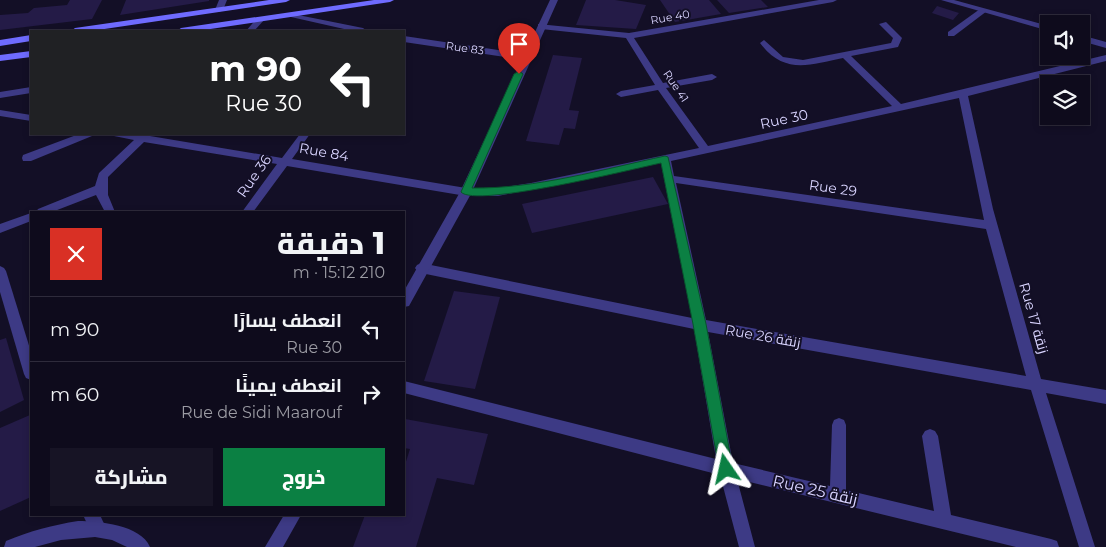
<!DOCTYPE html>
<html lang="ar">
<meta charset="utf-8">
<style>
:root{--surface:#0e0b1c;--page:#171425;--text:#f1f3f6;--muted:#9b9ba3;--line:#2e2b3b;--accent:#0b8043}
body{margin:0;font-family:Montserrat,Cairo,sans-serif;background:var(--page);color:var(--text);direction:rtl;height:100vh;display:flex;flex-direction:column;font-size:19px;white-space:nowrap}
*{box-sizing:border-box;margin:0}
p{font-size:16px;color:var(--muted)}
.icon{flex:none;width:28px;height:28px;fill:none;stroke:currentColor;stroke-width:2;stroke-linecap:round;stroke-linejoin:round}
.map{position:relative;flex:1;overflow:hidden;direction:ltr}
.drawer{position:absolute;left:30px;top:211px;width:375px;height:305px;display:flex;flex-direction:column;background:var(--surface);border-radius:0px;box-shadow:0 2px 8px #0003,0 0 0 1px var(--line);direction:rtl}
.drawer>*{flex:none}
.top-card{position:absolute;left:30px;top:30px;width:375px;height:105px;border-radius:0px;box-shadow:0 2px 8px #0003,0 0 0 1px var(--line);direction:rtl;background:#202124;color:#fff;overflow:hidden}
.controls{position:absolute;left:1040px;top:15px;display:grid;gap:10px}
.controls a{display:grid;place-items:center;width:50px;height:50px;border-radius:0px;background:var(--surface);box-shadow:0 2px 8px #0003,0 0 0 1px var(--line);font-size:25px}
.pin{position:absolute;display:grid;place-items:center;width:42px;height:42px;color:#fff;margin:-51px -21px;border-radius:50% 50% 50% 0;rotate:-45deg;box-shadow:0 0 5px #0007}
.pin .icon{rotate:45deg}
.me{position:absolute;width:55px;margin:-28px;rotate:349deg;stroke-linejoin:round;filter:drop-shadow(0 0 4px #0008)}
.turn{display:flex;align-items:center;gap:18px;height:105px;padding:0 20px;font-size:22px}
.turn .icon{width:65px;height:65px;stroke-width:2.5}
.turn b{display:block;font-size:35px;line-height:42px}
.round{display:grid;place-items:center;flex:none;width:52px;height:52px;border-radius:0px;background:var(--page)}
.overview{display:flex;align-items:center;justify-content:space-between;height:85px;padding:0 20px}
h1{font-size:30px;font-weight:800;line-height:38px}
.cta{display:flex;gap:10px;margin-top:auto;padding:10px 20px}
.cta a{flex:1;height:58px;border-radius:0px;background:var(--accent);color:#fff;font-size:20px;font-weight:800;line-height:58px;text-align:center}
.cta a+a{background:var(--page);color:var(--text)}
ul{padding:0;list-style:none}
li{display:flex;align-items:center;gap:15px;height:65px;padding:0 20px;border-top:1px solid var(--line)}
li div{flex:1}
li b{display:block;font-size:19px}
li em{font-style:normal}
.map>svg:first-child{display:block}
.building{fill:#241b47}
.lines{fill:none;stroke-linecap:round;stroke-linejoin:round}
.pedestrian{fill:#3d3a85;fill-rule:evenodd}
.minor{fill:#3d3a85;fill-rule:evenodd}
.tertiary{fill:#3d3a85;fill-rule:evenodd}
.secondary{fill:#6f6bff;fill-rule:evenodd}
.route{fill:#0b8043;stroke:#07532c}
.labels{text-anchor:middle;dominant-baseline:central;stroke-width:4;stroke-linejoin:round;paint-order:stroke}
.far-street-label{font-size:11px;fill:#d9d4ff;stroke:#130f26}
.street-label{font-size:14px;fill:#d9d4ff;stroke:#130f26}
.near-street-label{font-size:16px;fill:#d9d4ff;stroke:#130f26}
</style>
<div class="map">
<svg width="1106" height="547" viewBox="0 0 1106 547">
<rect width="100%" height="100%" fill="#130f26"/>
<g class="building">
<polygon points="70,0 102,0 92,19 0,30 0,15 28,13 34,8 67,5"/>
<polygon points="126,0 209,0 209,1 120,15"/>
<polygon points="586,0 615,0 646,5 636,29 576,25"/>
<polygon points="660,0 709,0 721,14 675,22"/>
<polygon points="717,0 761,0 768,7 729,13"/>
<polygon points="937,6 959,13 953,20 932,13"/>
<polygon points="553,55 582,58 569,110 579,111 575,129 564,128 559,145 526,141"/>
<polygon points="653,177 668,204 532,233 522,204"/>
<polygon points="454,291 500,297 475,389 424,381"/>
<polygon points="6,338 24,400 0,412 0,340"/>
<polygon points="30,415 31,497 0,511 0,428"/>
<polygon points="405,419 488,434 474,485 437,478 416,547 353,547 365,515 404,515 404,468 410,449 404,448"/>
</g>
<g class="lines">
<polygon class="pedestrian" points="980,9 987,11 954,36 948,36 948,32"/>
<g class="minor">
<polygon points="219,0 227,0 223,10 219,12 215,10"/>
<path d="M819 0H837L833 2 634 38 663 83 712 74 717 77 712 80 666 88 708 146 892 106 843 58C809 65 784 75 760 43L764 40 783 57 803 60 891 43 893 38 879 24 886 22 902 38 898 47 851 56 901 104 1106 55V61L968 96 993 209 1041 379 1106 390V404L1046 393 1095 547H1079L1031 390 708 332 733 463 830 486 832 425 834 420 839 418 844 420 846 425V490L934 511 922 436 925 431 930 429 935 431 938 436 951 515 1051 539 1057 541 1059 547H1016L737 479 755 547H739L720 475 404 393V381L716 459 694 329 421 273 417 271 415 268 417 265 421 263 692 318 661 163 498 196H466L287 166 253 212H242L277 164 144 142 108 177V195L115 212H105L96 195 52 212H36L38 209 95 186 99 173 134 140 114 136 113 134H151L150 136 282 158 300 134H310L292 159 466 188H498L531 183 699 148 658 90 621 97 616 94 621 91 655 85 626 38 541 29 538 28V24L629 33ZM959 98 984 220 674 176 671 161ZM676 183 986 229 1026 376 706 320Z"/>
<polygon points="941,0 954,0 1049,26 1049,31"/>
<polygon points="288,13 363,28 367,31 353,31 291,17 288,17"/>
<polygon points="258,17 265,19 254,31 246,31"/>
<polygon points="1081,35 1106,42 1106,48 1081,41"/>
<polygon points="404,36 526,54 530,57 526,60 404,42"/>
<polygon points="31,87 31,93 0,98 0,92"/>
<polygon points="0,110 31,115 31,121 0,116"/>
<polygon points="79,134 93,134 92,136 31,161 23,161 22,158 23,155"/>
<polygon points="31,213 31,221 0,233 0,224"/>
<polygon points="0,266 4,268 6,271 31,352 31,380 26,378 24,374 0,292"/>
<polygon points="83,515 100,515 106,528 104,534 98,536 92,534"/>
</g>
<g class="tertiary">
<polygon points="550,0 558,0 472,192 409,306 404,307 404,291 460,192"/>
<polygon points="284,515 301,515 283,547 265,547"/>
<path d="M78 521C99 521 141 525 150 547H127L112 540 95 537 61 540 35 547H4L6 541C30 531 53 525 78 521Z"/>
</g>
<g class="secondary">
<polygon points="269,0 290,0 286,2 91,31 71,31 75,28"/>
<polygon points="374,0 394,0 390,2 197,31 177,31 181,28"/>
<polygon points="31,35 31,41 0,46 0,40"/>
<polygon points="31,51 31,57 0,61 0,55"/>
</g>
</g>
<path class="route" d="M519 71 523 74 472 188C535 189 604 169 665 156L668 157 706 324 733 469 731 474 726 476 721 474 719 469 693 324 661 163C633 169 475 208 461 192L514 74Z"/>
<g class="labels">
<g class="far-street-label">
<text transform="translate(670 17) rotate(-10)">Rue 40</text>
<text transform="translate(465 48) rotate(8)">Rue 83</text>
<text transform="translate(676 86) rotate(56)">Rue 41</text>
</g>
<g class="street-label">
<text transform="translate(784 119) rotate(-12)">Rue 30</text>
<text transform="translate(324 152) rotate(10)">Rue 84</text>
<text transform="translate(254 176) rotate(-55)">Rue 36</text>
<text transform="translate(833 188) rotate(8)">Rue 29</text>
<text transform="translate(1034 318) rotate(74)">Rue 17 زنقة</text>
<text transform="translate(763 336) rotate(10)">Rue 26 زنقة</text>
</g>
<g class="near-street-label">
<text transform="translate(815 490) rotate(13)">Rue 25 زنقة</text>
</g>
</g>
</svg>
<div class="controls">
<a><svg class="icon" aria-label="sound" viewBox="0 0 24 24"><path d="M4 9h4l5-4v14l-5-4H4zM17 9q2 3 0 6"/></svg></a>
<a><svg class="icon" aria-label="layers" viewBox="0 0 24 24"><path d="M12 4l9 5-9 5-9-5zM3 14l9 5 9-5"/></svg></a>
</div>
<div class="pin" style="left:519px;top:74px;background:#d93025"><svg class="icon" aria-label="arrive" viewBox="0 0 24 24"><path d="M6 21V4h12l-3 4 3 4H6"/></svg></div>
<svg class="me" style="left:726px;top:469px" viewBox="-20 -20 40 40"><path d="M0-17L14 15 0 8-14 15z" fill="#0b8043" stroke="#fff" stroke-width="4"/></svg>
<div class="top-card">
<div class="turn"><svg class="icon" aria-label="left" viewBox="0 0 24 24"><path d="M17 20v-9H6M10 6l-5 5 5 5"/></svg><div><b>90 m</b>Rue 30</div></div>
</div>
<section class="drawer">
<div class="overview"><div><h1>1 دقيقة</h1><p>210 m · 15:12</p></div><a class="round" style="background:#d93025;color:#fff"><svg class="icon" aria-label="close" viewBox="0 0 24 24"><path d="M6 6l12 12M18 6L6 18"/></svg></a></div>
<ul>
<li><svg class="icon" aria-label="left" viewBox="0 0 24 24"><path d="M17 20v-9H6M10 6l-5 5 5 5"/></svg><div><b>انعطف يسارًا</b><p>Rue 30</p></div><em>90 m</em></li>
<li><svg class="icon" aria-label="right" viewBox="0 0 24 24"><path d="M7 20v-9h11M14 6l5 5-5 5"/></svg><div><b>انعطف يمينًا</b><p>Rue de Sidi Maarouf</p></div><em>60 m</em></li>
</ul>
<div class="cta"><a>خروج</a><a>مشاركة</a></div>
</section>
</div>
